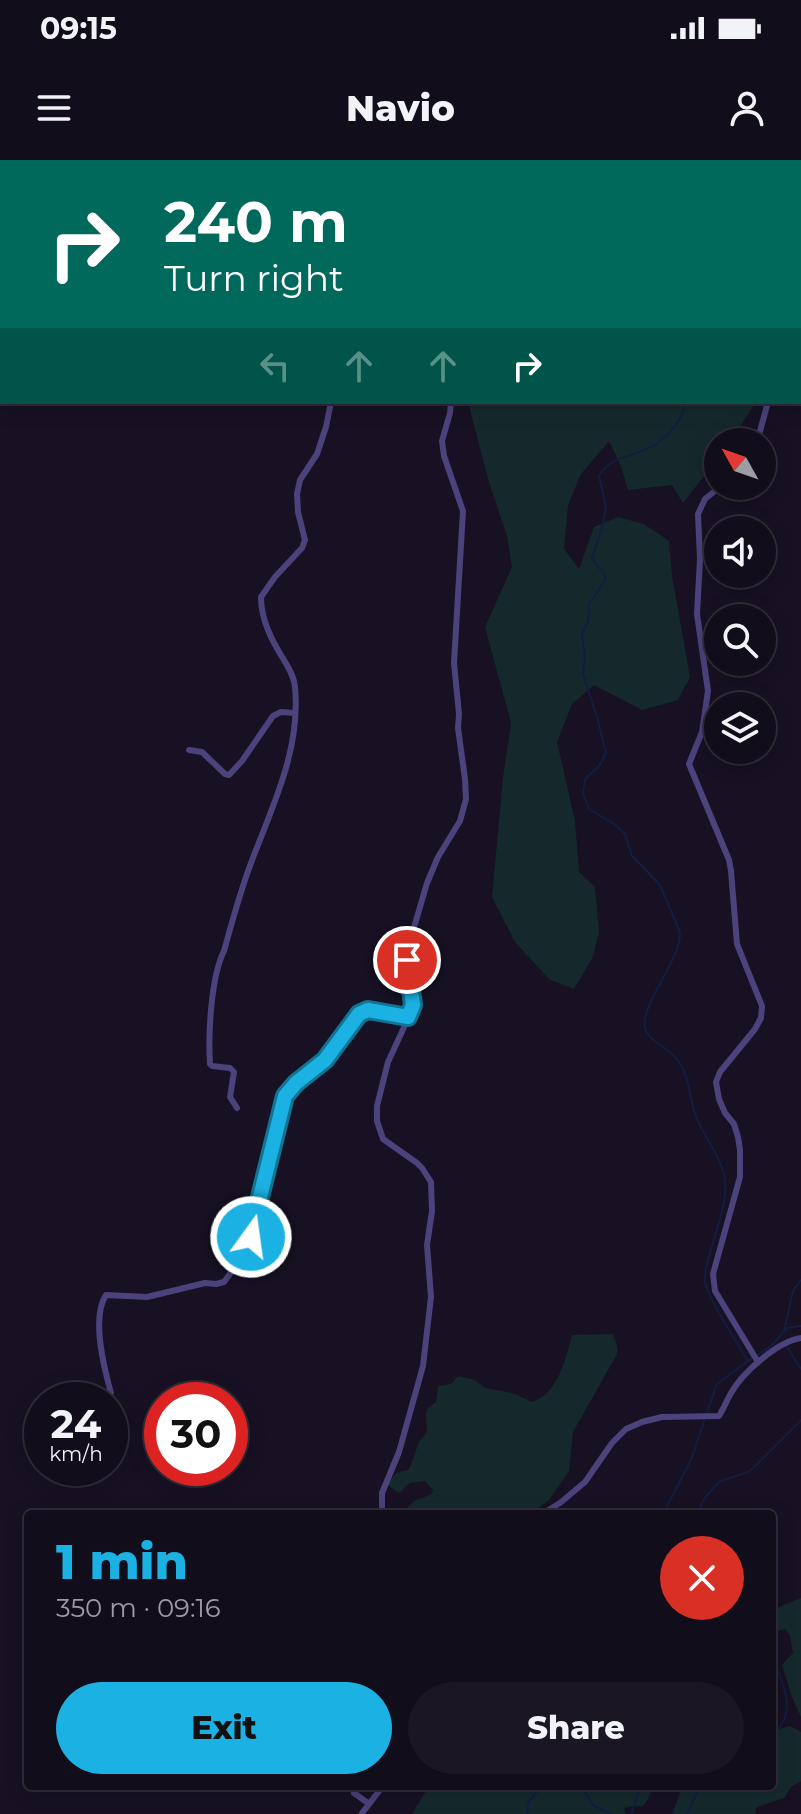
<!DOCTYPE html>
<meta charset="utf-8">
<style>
:root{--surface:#110d1a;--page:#1a1623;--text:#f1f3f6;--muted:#9c9ca2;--line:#302d39;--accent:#1bb1e2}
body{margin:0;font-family:Montserrat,sans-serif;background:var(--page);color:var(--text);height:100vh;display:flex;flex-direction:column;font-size:30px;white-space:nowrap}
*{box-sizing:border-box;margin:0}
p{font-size:26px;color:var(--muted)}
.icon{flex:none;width:44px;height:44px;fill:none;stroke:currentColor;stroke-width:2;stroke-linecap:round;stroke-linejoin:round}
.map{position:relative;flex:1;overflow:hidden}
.details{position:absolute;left:24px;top:1350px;width:752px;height:280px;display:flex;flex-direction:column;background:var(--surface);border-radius:8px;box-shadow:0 4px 20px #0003,0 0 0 2px var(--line)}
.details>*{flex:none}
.guide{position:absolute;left:0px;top:0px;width:802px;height:244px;box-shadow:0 4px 20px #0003,0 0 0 2px var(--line);background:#00695c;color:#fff;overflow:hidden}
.needle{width:52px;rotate:310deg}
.buttons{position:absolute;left:704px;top:268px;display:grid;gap:16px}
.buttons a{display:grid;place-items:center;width:72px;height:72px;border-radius:50%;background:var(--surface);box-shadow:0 4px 20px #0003,0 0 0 2px var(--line);font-size:40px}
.speed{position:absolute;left:24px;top:1222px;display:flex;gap:16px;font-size:40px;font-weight:700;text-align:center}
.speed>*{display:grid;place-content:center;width:104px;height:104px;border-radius:50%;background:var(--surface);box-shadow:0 4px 20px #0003,0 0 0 2px var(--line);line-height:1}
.speed small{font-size:20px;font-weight:400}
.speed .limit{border:12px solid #d22;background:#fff;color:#111}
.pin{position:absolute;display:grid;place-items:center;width:68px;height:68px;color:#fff;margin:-34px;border:4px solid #fff;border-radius:50%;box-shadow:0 2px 8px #0007}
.me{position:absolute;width:88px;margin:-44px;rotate:14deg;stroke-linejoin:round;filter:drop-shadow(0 0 6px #0008)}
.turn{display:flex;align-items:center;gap:28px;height:168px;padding:0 32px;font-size:36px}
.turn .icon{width:104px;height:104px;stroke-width:2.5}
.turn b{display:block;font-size:56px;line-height:68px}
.lanes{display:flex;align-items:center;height:76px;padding:0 32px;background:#0003;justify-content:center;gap:40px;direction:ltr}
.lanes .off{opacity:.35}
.round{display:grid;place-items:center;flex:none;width:84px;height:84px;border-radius:42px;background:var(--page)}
.head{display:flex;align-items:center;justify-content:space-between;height:136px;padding:0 32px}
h1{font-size:48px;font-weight:800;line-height:60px;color:var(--accent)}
.action{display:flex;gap:16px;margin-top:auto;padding:16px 32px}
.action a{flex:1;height:92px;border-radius:48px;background:var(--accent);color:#111;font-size:32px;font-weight:800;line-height:92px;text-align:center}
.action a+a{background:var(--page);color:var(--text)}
.status{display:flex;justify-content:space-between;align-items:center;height:56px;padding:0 40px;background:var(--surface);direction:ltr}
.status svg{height:22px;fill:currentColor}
header{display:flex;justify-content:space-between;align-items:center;height:104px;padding:0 32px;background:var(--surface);font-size:36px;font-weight:800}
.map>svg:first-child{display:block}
.green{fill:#15292c}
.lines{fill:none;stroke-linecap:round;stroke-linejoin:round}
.stream{stroke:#121d41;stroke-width:2}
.minor{stroke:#4c427c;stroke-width:6}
.route-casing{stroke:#127393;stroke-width:20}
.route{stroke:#1bb1e2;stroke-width:14}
</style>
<div class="status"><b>09:15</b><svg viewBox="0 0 49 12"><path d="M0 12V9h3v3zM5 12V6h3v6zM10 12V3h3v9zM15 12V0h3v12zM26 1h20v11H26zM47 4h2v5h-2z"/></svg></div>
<header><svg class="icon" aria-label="menu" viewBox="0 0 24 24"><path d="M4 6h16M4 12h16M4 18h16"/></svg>Navio<svg class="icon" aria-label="person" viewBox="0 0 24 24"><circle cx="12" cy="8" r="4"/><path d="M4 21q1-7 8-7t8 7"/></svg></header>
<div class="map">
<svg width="801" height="1654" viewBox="0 0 801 1654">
<rect width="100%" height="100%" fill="#171123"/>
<g class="green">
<polygon points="539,0 752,0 752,2 541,2"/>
<polygon points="468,242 754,242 754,245 730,282 718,282 718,298 683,343 672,325 628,330 621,306 609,281 581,314 568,345 564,389 579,409 594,367 618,357 644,364 669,381 672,416 690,517 678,540 642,550 594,525 572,544 557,582 575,661 579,712 595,727 599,772 593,797 574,829 549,819 515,782 492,737 503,618 511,563 485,467 512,407 507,376 488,319"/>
<path d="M613 1174 617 1187V1194L573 1272 569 1311 549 1340 531 1354H405V1350L414 1341 432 1334 433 1330 425 1321 410 1323 400 1332H397L387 1324 396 1313 408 1310 410 1307 419 1282 427 1272 426 1254 428 1248 436 1242 438 1226 451 1224 458 1216 475 1220 485 1228 512 1233 532 1242C558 1234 566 1198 572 1175Z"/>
<polygon points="801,1438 801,1557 792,1537 782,1505 793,1493 790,1475 785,1469 772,1472 772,1441 776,1446 779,1447"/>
<polygon points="790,1566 801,1572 801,1621 791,1627 784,1638 757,1647 755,1650 756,1654 672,1654 683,1626 772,1626 772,1571"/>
<polygon points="429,1626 652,1626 649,1638 643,1646 627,1647 624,1649 626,1654 412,1654"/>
</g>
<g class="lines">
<g class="stream">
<polyline points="687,0 688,2"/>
<path d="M686 242C682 259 670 274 656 284 639 296 609 296 599 316L606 347 603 365 592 398 603 413 606 419 589 444 588 461 582 474 585 498 583 514 597 557 606 593 600 605 585 619 583 633 589 649 616 665 625 674 632 696 660 725 680 772C681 801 640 844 645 868 648 881 667 887 675 897 691 914 688 939 697 959 705 977 719 995 724 1014 730 1038 715 1073 709 1097 707 1105 704 1113 705 1121 707 1138 738 1184 748 1201"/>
<polyline points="784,1171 793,1131 801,1120"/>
<polyline points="787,1187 801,1209"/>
<polyline points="758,1195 770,1187 787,1168 801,1166"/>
<polyline points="707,1252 717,1224 752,1198"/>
<polyline points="663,1354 691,1300 705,1258"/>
<polyline points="697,1354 704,1339 719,1322 750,1311 801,1260"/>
<path d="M772 1494C782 1525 800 1550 772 1576"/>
<polyline points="581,1626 593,1645 611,1654"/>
<polyline points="527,1654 529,1641 542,1626"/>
<polyline points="631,1654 641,1626"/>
<polyline points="687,1654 700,1626"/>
</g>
<g class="minor">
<polyline points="188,0 189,2"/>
<polyline points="398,2 399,0"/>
<polyline points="800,156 801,150"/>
<polyline points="757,282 768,242"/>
<polyline points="721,326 705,339 698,354 700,399 697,454 708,531 702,572 689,604 729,700 731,711 737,784 762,846 761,858 755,869 720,912 716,922 719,939 725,953 734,964 738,977 740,990 740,1017 713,1114 715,1131 758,1202"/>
<polyline points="189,590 202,592 225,614 229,615 242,601 273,556 281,552 295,553"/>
<path d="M237 948 230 937 234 912 230 908 212 906 210 904C208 874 211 817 224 791 232 762 240 732 251 703 272 647 301 590 295 527 294 516 289 509 284 500 272 481 261 460 261 437L275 417 302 388 305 380 298 352 297 334 300 320 317 294 326 267 331 242"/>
<path d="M111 1233C104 1208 91 1158 106 1135L147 1137 205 1123 216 1124 224 1122 246 1092 250 1083 248 1071 256 1053 285 936 296 923 325 900 359 854 368 850 408 857"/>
<polyline points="382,1354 382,1333 399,1292 423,1206 431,1137 427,1085 432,1051 431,1022 422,1008 417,1003 383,979 377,961 377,946 388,902 412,850 413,845 407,800 408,788 427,723 438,697 460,661 466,639 465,619 458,568 459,554 454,503 463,351 444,296 442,281 450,253 451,242"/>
<path d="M542 1354 560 1343 585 1322 612 1283 626 1269 642 1262 662 1257 719 1256C724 1248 727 1240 731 1233 743 1212 777 1182 801 1178"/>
<polyline points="354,1633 368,1643"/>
<polyline points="362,1653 383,1626"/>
</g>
</g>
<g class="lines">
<defs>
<polyline id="route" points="251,1077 248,1071 256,1053 285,936 296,923 325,900 359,854 368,850 408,857 413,845 407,800"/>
</defs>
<use href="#route" class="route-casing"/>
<use href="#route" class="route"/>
</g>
</svg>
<div class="buttons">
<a><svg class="needle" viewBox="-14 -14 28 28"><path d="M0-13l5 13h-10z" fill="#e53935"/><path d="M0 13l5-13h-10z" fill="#9c9ca2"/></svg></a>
<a><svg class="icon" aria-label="sound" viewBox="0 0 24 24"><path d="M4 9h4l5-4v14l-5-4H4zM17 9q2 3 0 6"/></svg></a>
<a><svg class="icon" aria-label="search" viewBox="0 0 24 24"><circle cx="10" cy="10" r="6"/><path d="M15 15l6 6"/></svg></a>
<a><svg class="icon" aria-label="layers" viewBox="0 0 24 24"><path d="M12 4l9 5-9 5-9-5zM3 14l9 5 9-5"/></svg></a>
</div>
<div class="speed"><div>24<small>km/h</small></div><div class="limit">30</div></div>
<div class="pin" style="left:407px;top:800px;background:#d93025"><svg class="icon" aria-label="arrive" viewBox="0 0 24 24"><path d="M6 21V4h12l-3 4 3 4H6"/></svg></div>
<svg class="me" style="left:251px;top:1077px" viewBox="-20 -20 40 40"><circle r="17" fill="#1bb1e2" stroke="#fff" stroke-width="3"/><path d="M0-11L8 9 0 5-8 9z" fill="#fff"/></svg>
<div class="guide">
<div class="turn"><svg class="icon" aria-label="right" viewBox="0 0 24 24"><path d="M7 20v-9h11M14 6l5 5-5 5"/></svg><div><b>240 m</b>Turn right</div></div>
<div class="lanes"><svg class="icon off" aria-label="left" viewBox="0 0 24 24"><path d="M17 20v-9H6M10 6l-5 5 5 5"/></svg><svg class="icon off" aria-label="ahead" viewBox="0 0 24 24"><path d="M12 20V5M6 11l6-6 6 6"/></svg><svg class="icon off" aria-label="ahead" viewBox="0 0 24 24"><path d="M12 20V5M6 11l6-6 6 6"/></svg><svg class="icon" aria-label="right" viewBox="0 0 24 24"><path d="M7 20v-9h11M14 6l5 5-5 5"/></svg></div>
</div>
<section class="details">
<div class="head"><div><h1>1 min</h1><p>350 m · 09:16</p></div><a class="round" style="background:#d93025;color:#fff"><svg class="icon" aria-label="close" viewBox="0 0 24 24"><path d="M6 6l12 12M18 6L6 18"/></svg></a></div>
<div class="action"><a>Exit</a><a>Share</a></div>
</section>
</div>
